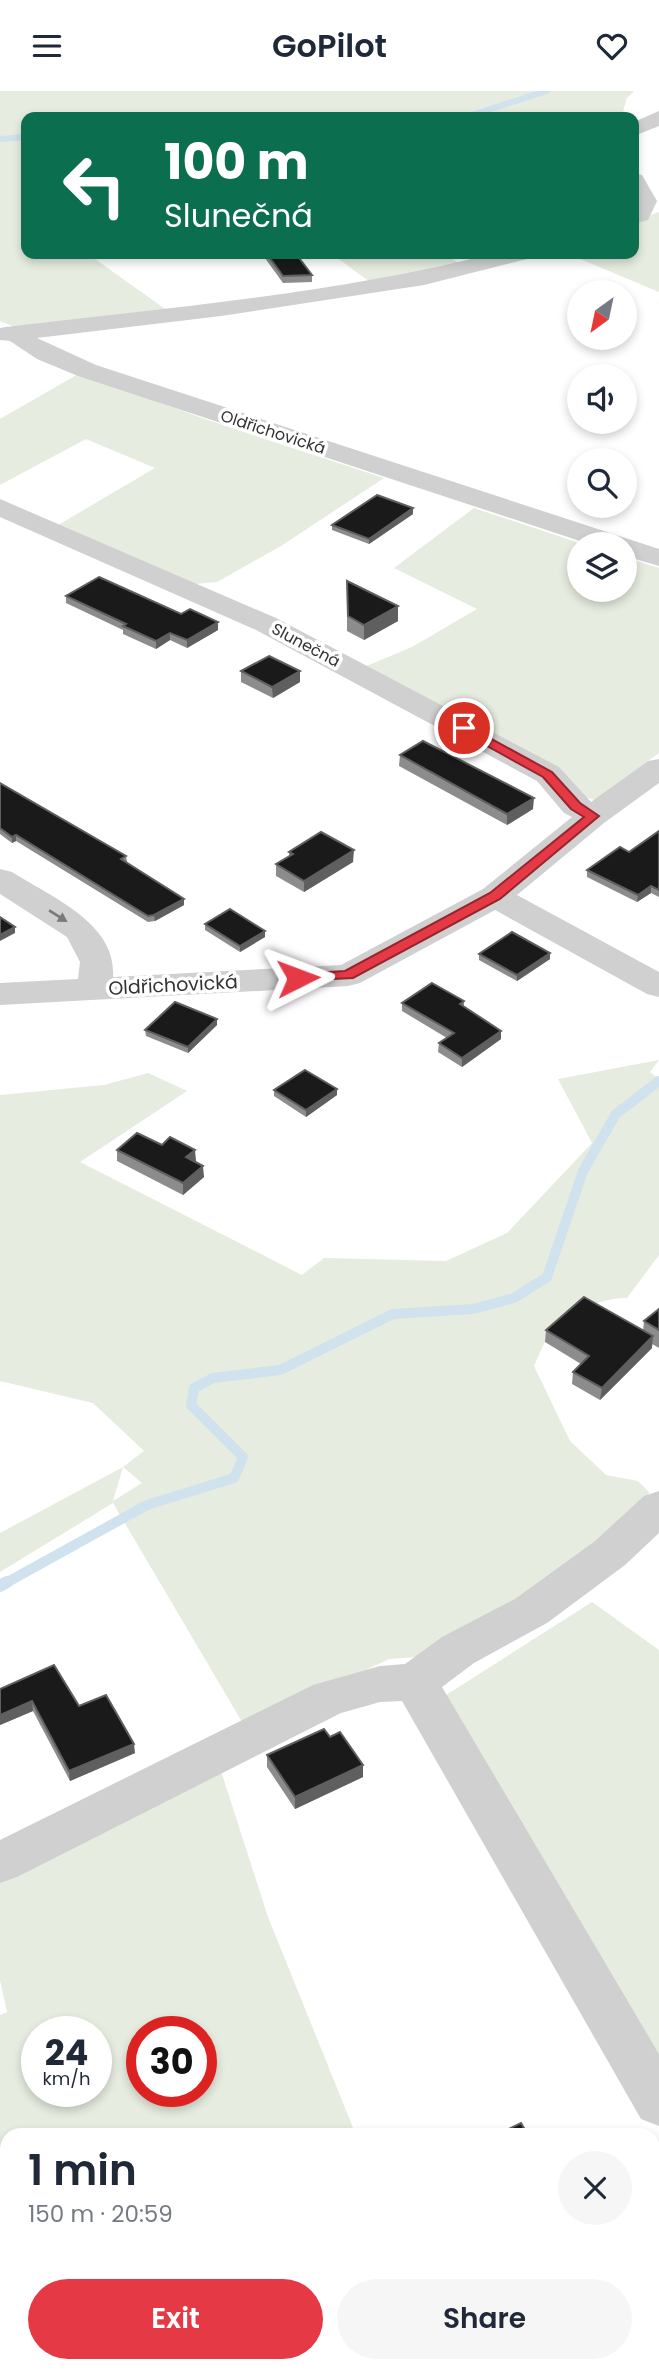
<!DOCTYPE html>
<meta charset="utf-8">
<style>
:root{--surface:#fff;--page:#f6f6f7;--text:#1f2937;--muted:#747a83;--accent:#e63946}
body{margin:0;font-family:Poppins,sans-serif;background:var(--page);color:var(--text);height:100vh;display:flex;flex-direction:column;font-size:26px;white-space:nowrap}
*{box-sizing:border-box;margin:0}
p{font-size:23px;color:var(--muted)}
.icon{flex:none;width:38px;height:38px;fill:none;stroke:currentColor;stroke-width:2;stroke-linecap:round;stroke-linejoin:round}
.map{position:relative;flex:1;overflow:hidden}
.details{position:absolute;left:0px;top:2037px;width:660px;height:245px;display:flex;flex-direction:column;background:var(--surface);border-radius:21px 21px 0 0;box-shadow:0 4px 10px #0003}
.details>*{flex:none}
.hud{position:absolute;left:21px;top:21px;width:618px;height:147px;border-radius:14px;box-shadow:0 4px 10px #0003;background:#0b6e4f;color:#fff;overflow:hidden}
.needle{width:46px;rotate:213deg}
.controls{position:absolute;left:567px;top:189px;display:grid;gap:14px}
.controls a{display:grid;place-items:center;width:70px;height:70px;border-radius:50%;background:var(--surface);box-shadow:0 4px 10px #0003;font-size:35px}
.speed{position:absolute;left:21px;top:1925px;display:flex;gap:14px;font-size:35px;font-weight:700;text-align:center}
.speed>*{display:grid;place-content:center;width:91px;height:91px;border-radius:50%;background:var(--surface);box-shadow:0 4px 10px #0003;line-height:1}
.speed small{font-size:18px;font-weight:400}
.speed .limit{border:10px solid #d22;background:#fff;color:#111}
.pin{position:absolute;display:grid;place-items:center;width:60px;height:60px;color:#fff;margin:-30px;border:4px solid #fff;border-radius:50%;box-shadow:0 2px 7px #0007}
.me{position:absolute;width:77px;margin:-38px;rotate:87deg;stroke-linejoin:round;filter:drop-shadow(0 0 5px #0008)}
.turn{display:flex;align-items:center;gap:24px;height:147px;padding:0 28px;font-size:32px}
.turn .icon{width:91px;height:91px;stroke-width:2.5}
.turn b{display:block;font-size:49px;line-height:60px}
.round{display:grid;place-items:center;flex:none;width:74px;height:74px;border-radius:37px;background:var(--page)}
.summary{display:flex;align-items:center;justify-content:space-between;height:119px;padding:0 28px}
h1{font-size:42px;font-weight:600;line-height:52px}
.cta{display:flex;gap:14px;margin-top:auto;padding:14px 28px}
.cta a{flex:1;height:80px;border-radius:42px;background:var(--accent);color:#fff;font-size:28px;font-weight:600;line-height:80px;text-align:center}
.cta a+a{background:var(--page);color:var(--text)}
header{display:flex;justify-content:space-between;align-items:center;height:91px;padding:0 28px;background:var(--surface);font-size:32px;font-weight:600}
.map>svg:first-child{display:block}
.green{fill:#e6ecdf;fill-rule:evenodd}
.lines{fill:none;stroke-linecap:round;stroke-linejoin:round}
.stream-far2{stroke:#cfe2ee;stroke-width:6}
.stream-far1{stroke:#cfe2ee;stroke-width:10}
.stream{stroke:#cfe2ee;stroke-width:12}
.minor{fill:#d0d0d0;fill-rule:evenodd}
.wall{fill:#8c8c8c}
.shaded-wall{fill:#5f5f5f}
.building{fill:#1a1a1a;stroke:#5f5f5f;stroke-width:2}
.oneway{fill:#7a7a7a}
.route{fill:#e63946;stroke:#96252e;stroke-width:2}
.labels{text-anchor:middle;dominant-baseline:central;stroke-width:7;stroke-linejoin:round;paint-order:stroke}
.far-street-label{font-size:16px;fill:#333;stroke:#fff}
.street-label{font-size:19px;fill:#333;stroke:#fff}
</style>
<header><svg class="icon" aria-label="menu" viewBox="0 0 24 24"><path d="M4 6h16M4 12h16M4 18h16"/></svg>GoPilot<svg class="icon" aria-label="heart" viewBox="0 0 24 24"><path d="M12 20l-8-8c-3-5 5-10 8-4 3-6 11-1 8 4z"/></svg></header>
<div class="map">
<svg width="659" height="2282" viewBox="0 0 659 2282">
<rect width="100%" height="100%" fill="#fff"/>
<g class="green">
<polygon points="0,0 634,0 627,7 623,20 637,26 26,26 26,163 88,163 168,220 15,236 0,230"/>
<polygon points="659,121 659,201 573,165 572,163 634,163 634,130"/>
<polygon points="332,163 445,163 460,173 370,191"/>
<polygon points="80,282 202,327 384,387 281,455 217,491 195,493 58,434 155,377 86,348 0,394 0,328"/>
<polygon points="474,417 582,453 579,453 579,499 625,499 625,466 659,477 659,662 595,709 584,706 364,576 412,556 477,518 394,477"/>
<path d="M659 969 650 981 659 988V1164L627 1207C596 1206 566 1227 546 1250 541 1257 538 1267 534 1275L570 1350 606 1384 638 1390 649 1401 647 1409 566 1483 418 1566 389 1568 245 1636 113 1412 0 1481V1442L123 1376 144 1360 93 1312 0 1290V1004L104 994 148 982 187 1000 80 1071 302 1184 324 1167 446 1170 507 1142 592 1052 558 988ZM123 1376 142 1392 113 1410Z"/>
<polygon points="592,1511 659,1559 659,1989 440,1608"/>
<path d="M220 1677 268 1826 356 2044H7V2275H454L456 2282H0V1924L7 1921 0 1889V1788ZM37 1941H96V2000H37ZM142 1941H201V2000H142Z"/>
</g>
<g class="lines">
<g class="stream-far2">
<polyline points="465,26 547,0"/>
<polyline points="0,48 26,46"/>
</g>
<polyline class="stream-far1" points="4,1493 147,1414 234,1387 243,1366 191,1314 194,1297 213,1287 280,1279 393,1223 473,1218 514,1207 547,1186 583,1080 616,1023 659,990"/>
<polyline class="stream" points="0,1495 7,1491"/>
<g class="minor">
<polygon points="659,20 659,35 634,45 634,31"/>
<polygon points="634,82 642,84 657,110 648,129 634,133"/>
<path d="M492 163H531L527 168 424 194 221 225 37 247 96 274 659 458V475L625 465V453H589L78 285 37 268 10 250 0 249V237L6 236C168 217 333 203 492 163Z"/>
<path d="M0 408 276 527 559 676 591 711 648 670 659 668V692L604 732 517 804 659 881V906L647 903 495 819 360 892 348 895 0 914V892L78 888 80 871 67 846 0 803V778L12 781C51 806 117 832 113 886L341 874 483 798 572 726 564 722 537 690 256 539 0 426Z"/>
<polygon points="659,1400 659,1442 625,1474 547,1532 474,1572 442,1596 659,1963 659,2035 641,2028 402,1610 380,1611 341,1622 17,1786 0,1792 0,1749 313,1594 380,1575 405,1573 442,1546 515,1508 595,1450 644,1405"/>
</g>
</g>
<g class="wall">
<polygon points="262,163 296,163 312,184 312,191 283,192"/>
<polygon points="413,417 413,423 369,453 332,439 332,434"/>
<polygon points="347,490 398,530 364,549 347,540"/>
<polygon points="66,505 181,523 218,539 187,557 170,549 156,558 123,543 123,539 66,512"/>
<polygon points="241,580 300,580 300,591 273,607 241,591"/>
<polygon points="400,664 533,718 507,734 399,675"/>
<polygon points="0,692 126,765 127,771 184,814 155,830 148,831 16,750 12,752 0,743"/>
<polygon points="659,740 659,806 651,802 637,811 587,786 587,779 629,761"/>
<polygon points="289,761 353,771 304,801 276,785 276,773 289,766"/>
<polygon points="205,833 265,840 265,846 240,861 205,839"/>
<polygon points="550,862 550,868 517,890 479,869 479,863"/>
<polygon points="464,910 464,916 501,948 462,976 438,961 439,952 447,947 402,920 402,912"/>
<polygon points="217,928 217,934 188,962 146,945 145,939"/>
<polygon points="337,998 337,1004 306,1026 274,1005 274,999"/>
<polygon points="117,1059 196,1070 204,1086 183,1104 117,1070"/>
<polygon points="659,1218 659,1257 652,1253 652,1257 600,1309 572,1293 573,1281 581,1273 545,1251 546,1239 643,1240 644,1230"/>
<polygon points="0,1598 79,1615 135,1662 70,1690 33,1620 0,1634"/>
<polygon points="267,1664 363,1686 295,1718 267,1676"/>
</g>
<g class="shaded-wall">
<polygon points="413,417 413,423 369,453 369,448"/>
<polygon points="398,515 398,530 364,549 364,534"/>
<polygon points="218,531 218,539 187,557 187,549"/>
<polygon points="170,542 170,549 156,558 156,550"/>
<polygon points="300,580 300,591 273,607 272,596"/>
<polygon points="534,707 533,718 507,734 507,723"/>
<polygon points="16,744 16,750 12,752 12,746"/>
<polygon points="354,759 353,771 304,801 304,790"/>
<polygon points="651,795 651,802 637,811 638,804"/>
<polygon points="184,808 184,814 155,830 154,824"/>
<polygon points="15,836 15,842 0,850 0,844"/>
<polygon points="265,840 265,846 240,861 240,855"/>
<polygon points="550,862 550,868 517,890 517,884"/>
<polygon points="217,928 217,934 188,962 188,956"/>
<polygon points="501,940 501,948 462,976 462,967"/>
<polygon points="337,998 337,1004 306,1026 306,1019"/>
<polygon points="195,1059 196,1070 187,1078 186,1066"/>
<polygon points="203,1075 204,1086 183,1104 183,1092"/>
<polygon points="653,1245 652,1257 600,1309 602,1297"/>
<polygon points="32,1610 33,1620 0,1634 0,1624"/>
<polygon points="134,1653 135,1662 70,1690 69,1680"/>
<polygon points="363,1674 363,1686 295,1718 295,1706"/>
<polygon points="659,2241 659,2251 653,2254 653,2244"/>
</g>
<g class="building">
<polygon points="267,163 296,163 312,184 283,185"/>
<polygon points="377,404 413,417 369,448 332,434"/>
<polygon points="99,486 181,523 190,518 218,531 187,549 170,542 156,550 123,535 126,533 66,505"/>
<polygon points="347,490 398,515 364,534 348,525"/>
<polygon points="269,565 300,580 272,596 241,580"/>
<polygon points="423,650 534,707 507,723 400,664"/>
<polygon points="0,692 126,765 121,768 184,808 154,824 148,825 16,744 12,746 0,737"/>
<polygon points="659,740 659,799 651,795 638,804 587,779 620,756 629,761"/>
<polygon points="321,741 354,759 304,790 276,773 293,763 289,761"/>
<polygon points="230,818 265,840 240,855 205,833"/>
<polygon points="0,826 15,836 0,844"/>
<polygon points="512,841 550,862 517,884 479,863"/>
<polygon points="432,892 464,910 460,913 501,940 462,967 439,952 454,942 402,912"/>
<polygon points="175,911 217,928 188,956 145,939"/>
<polygon points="305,979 337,998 306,1019 274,999"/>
<polygon points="137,1042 162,1054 170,1046 195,1059 186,1066 203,1075 183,1092 117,1059"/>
<polygon points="584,1206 653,1245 602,1297 573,1281 589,1265 546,1239"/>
<polygon points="659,1218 659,1239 644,1230"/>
<polygon points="54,1574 79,1615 106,1604 134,1653 69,1680 32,1610 0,1624 0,1598"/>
<polygon points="324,1638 330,1646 340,1641 363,1674 295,1706 267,1664"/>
<polygon points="521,2032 528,2044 496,2044"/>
<polygon points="653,2158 659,2168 659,2241 653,2244"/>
</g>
<defs><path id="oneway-solid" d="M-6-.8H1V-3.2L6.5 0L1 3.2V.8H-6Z" transform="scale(1.75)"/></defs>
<use class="oneway" href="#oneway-solid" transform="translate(58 825) rotate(32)"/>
<polygon class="route" points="464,633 552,681 580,712 599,725 500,808 353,887 292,890 292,884 298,883 345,880 490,802 584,726 571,718 543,686 460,640 458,637"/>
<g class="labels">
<g class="far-street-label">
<text transform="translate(273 341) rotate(18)">Oldřichovická</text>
<text transform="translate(306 554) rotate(28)">Slunečná</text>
</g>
<g class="street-label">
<text transform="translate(173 894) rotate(-3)">Oldřichovická</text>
</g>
</g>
</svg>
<div class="controls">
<a><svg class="needle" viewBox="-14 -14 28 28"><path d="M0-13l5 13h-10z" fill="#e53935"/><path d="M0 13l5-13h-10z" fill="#747a83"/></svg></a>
<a><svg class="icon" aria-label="sound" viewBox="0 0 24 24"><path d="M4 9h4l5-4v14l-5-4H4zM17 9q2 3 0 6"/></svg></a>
<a><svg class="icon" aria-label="search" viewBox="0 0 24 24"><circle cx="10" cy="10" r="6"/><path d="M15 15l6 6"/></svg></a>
<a><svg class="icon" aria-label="layers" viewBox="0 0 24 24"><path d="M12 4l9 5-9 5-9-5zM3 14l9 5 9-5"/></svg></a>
</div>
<div class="speed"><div>24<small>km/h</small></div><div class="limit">30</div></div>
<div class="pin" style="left:464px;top:637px;background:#d93025"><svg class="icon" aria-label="arrive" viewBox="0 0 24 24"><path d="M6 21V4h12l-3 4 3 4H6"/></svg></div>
<svg class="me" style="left:298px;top:887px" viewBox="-20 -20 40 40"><path d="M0-17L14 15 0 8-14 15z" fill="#e63946" stroke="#fff" stroke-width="4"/></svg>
<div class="hud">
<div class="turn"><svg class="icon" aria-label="left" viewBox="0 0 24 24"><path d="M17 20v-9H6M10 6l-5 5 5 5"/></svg><div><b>100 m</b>Slunečná</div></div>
</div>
<section class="details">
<div class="summary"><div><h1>1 min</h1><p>150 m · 20:59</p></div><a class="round"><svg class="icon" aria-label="close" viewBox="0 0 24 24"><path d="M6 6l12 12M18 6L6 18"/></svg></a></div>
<div class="cta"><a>Exit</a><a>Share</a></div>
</section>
</div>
